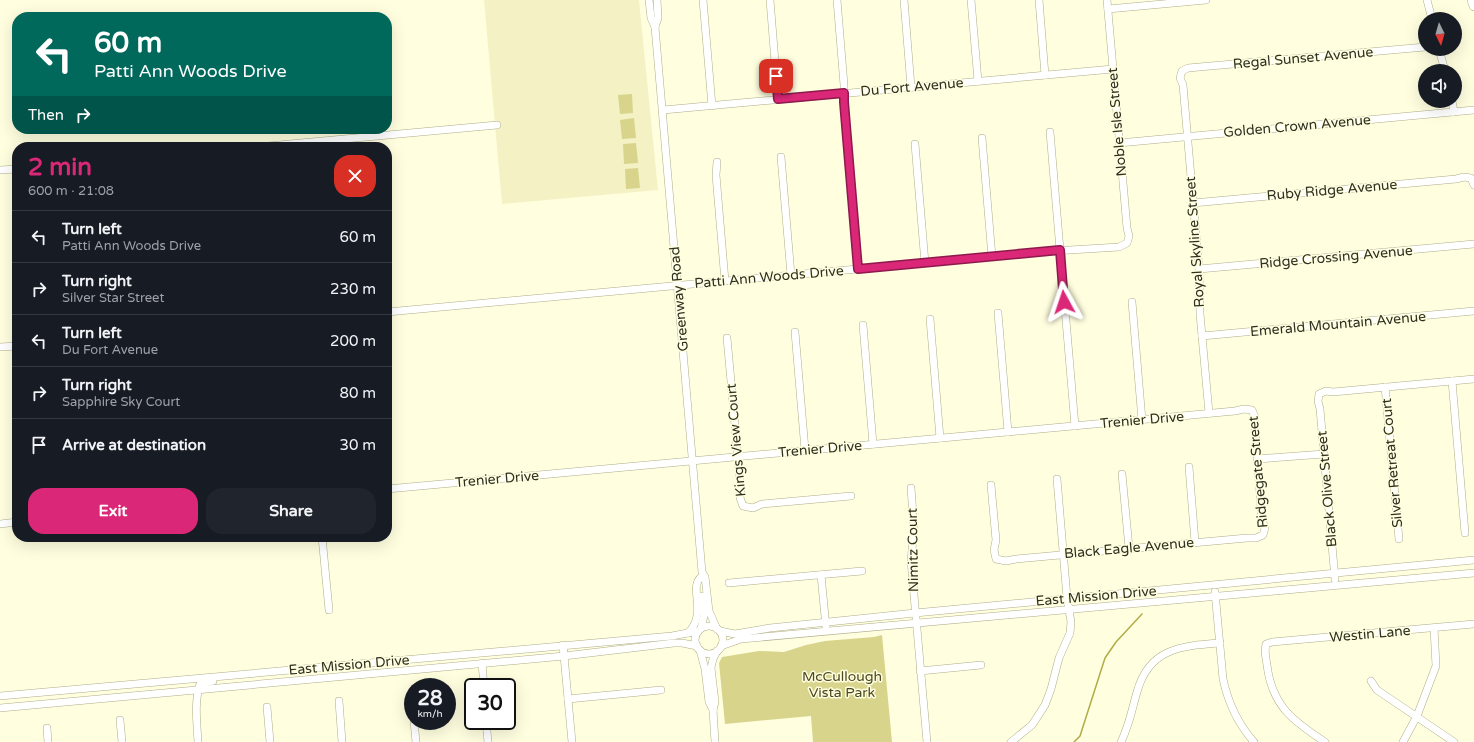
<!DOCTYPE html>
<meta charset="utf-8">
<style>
:root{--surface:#171b24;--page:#20242c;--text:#f1f3f6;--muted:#9ea1a6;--line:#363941;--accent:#db2777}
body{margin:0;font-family:"Varela Round",sans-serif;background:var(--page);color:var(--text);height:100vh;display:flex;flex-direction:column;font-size:15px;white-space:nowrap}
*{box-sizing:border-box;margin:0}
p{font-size:13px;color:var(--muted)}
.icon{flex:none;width:22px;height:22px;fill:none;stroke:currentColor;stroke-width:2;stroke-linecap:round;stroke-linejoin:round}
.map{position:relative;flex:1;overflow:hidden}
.drawer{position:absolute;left:12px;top:142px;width:380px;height:400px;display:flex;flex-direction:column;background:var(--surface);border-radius:16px;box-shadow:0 4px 16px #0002}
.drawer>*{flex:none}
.hud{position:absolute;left:12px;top:12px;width:380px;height:122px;border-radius:16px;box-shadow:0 4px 16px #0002;background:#00695c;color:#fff;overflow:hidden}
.needle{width:26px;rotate:175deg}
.tools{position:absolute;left:1418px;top:12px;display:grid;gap:8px}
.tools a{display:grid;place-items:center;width:44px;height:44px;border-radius:50%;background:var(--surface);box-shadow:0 4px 16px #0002;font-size:20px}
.speed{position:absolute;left:404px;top:678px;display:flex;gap:8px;font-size:20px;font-weight:700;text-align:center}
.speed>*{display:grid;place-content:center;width:52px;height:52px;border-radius:50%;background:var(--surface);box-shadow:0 4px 16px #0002;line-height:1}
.speed small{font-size:10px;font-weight:400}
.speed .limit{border:2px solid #111;border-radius:6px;background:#fff;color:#111}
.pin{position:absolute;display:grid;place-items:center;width:34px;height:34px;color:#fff;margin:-17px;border-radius:8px;box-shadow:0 2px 6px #0006}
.me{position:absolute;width:44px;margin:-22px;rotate:355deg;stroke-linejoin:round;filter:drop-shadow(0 0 3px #0008)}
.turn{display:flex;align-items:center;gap:14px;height:84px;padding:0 16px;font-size:18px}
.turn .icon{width:52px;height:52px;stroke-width:2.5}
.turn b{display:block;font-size:28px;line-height:34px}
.then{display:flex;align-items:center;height:38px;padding:0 16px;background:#0003;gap:8px;font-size:15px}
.round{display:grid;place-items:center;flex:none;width:42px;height:42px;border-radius:16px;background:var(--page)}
.summary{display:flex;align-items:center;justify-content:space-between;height:68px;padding:0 16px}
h1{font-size:24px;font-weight:700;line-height:30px;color:var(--accent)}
.cta{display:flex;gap:8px;margin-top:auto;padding:8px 16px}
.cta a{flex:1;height:46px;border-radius:16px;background:var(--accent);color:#fff;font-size:16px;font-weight:700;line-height:46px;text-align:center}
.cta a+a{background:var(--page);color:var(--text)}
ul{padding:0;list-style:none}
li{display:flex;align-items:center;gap:12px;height:52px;padding:0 16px;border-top:1px solid var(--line)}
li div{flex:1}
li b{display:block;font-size:15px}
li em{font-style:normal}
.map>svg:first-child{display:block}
.built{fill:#f4f2c4}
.green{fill:#d8d48c}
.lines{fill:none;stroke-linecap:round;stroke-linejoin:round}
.stream{stroke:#b2ab49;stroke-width:1.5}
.minor-casing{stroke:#aead89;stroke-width:8}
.major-casing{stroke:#aead89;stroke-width:10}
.minor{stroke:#fff;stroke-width:7}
.major{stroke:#fff;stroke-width:9}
.route-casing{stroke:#8e194d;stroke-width:10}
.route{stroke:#db2777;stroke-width:7}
.labels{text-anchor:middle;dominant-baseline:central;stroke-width:3;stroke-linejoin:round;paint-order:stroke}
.street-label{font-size:14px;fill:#303021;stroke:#fffedf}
.park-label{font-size:14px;fill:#4a481f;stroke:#fffedf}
</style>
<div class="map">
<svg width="1474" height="742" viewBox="0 0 1474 742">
<rect width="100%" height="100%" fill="#fffedf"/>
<polygon class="built" points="484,0 639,0 658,190 502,204"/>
<g class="green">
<polygon points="632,94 633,113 620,114 618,95"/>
<polygon points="634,118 636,138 622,139 620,120"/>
<polygon points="636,143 638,163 624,164 623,144"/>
<polygon points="638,168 640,188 626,189 625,169"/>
<polygon points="882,635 892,742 813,742 811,716 725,724 719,663 722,657 759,651 784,652 806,645 825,641 874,637"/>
</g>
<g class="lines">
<polyline class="stream" points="1074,742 1080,736 1105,658 1116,642 1142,614"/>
<defs>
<g id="minor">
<polyline points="649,0 651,18 655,27 702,572 705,577 709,611 717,629"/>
<polyline points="703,0 712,106"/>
<polyline points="770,0 778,99"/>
<polyline points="837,0 844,85 844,102 858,269"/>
<polyline points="904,0 911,87"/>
<polyline points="971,0 978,81"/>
<polyline points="1039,0 1045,75"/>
<polyline points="1427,0 1432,19"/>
<polyline points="1108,9 1206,0"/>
<polyline points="655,27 658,18 657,0"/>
<polyline points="1439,49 1445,71"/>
<polyline points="1452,101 1454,112"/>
<polyline points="663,110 1113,69"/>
<polyline points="1050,132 1075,426"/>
<polyline points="982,138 992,257"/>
<polyline points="1119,143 1474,110"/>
<polyline points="915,144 925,263"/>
<polyline points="257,147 497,125"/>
<polyline points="781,157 791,275"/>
<polyline points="717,162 716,175 725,281"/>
<polyline points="0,170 17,169"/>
<polyline points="1193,203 1456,179 1464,177 1471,178 1474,185"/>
<polyline points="1199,269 1474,244"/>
<polyline points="1132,302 1142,420"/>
<polyline points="387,312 1053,251 1119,247 1127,243 1129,236 1127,228 1107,0"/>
<polyline points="998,313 1008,432"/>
<polyline points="930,319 940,438"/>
<polyline points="863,325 873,444"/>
<polyline points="795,332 805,450"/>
<polyline points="1202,336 1474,311"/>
<polyline points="727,338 741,490 740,498 743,506 753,508 762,504 851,496"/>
<polyline points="0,347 17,346"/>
<polyline points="1452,381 1465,533"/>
<polyline points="1385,387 1399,539"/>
<polyline points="1209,413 1200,314 1199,269 1183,85 1180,78 1182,71 1188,68 1425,47"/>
<polyline points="1257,459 1324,454"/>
<polyline points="1189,467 1195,542"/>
<polyline points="1122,474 1129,548"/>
<polyline points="911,488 914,528 911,561 927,742"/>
<polyline points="387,489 1235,411 1244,409 1252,410 1255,417 1255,427 1262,520 1265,528 1263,535 1256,538 1247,538 1016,559 1006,561 996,559 994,550 996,540 991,485"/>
<polyline points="0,524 17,522"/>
<polyline points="322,537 329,610"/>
<polyline points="821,575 826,627"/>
<polyline points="1335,579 1320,409 1318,401 1319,394 1326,391 1333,392 1474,379"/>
<polyline points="729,583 862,571"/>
<path d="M1215 592 1223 679C1228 702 1238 724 1254 742"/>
<circle cx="709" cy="640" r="14"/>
<polyline points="701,628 704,616 702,596"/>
<polyline points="720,631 735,634 770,628 915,613 1474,560"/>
<path d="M688 633C708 613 689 590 700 578"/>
<polyline points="563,645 572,742"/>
<polyline points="721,646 741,639 1474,573"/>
<polyline points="700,650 705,669 709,702 713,710"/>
<polyline points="482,663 484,687"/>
<polyline points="920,671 981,665"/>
<polyline points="1371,681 1377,690 1454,742"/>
<polyline points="412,695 413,705"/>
<polyline points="0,696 672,636 698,631"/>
<polyline points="568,699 661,690"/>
<polyline points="339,701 342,742"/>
<polyline points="267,707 270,742"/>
<polyline points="0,708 564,656 674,643 682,643 697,646"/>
<polyline points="120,720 122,742"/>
<polyline points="414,721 416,742"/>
<polyline points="486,721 488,742"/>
<polyline points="47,728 48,742"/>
<path d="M198 742C197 723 194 702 200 684L213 681"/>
<polyline points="715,742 713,710 715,702 711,668 713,659 717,651"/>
<polyline points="1011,742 1032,725 1045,705 1051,689 1059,658 1070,633 1071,622 1067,598 1057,479"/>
<path d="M1121 742C1129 726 1132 709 1137 692 1149 648 1181 646 1220 643"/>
<path d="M1325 742C1293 721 1272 706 1267 665 1266 658 1264 652 1266 644L1272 642 1474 624"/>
<polyline points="1403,742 1417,716 1436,666 1434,628"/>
</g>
<polyline id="major" points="1472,0 1474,6"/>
</defs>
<use href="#minor" class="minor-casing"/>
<use href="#major" class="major-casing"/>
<use href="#minor" class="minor"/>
<use href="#major" class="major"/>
</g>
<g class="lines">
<defs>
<polyline id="route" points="776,76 778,99 844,93 844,102 858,269 1060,250 1064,302"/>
</defs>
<use href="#route" class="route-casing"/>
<use href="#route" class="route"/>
</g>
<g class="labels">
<g class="street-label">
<text transform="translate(1303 58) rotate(-5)">Regal Sunset Avenue</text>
<text transform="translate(912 87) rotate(-5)">Du Fort Avenue</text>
<text transform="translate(1117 122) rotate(-95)">Noble Isle Street</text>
<text transform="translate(1297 126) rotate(-5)">Golden Crown Avenue</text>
<text transform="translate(1332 190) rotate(-5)">Ruby Ridge Avenue</text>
<text transform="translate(1195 242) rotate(-94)">Royal Skyline Street</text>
<text transform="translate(1336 257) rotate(-5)">Ridge Crossing Avenue</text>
<text transform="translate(769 277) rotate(-5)">Patti Ann Woods Drive</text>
<text transform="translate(679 299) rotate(-95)">Greenway Road</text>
<text transform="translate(1338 324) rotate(-5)">Emerald Mountain Avenue</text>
<text transform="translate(1142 420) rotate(-5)">Trenier Drive</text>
<text transform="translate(736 440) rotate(-95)">Kings View Court</text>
<text transform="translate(820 449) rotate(-5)">Trenier Drive</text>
<text transform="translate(1392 463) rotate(-95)">Silver Retreat Court</text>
<text transform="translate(1258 472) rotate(-95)">Ridgegate Street</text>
<text transform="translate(497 479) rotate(-5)">Trenier Drive</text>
<text transform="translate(1327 489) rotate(-95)">Black Olive Street</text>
<text transform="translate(1129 548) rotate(-5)">Black Eagle Avenue</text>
<text transform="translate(913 550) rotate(-91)">Nimitz Court</text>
<text transform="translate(1096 596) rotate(-5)">East Mission Drive</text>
<text transform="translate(1370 634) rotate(-5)">Westin Lane</text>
<text transform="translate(349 665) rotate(-5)">East Mission Drive</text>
</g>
<g class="park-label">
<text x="842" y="676">McCullough<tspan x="842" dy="16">Vista Park</tspan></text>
</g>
</g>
</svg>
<div class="tools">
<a><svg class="needle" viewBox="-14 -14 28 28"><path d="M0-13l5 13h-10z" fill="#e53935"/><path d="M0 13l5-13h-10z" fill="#9ea1a6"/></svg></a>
<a><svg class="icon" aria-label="sound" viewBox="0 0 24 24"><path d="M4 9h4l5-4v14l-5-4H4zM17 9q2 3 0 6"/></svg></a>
</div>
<div class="speed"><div>28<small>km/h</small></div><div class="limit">30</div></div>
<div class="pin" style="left:776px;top:76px;background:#d93025"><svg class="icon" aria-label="arrive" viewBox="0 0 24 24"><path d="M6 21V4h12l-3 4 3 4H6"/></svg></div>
<svg class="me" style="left:1064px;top:302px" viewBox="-20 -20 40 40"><path d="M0-17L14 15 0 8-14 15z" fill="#db2777" stroke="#fff" stroke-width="4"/></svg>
<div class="hud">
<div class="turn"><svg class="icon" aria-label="left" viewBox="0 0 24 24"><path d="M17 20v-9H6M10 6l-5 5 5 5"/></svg><div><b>60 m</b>Patti Ann Woods Drive</div></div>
<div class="then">Then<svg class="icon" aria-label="right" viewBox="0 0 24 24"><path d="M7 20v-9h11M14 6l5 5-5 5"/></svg></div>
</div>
<section class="drawer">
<div class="summary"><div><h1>2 min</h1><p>600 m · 21:08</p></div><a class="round" style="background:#d93025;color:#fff"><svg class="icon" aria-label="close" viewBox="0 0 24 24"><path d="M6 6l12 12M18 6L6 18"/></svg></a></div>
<ul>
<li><svg class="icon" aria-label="left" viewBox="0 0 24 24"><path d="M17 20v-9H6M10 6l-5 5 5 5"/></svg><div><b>Turn left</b><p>Patti Ann Woods Drive</p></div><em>60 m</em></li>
<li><svg class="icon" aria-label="right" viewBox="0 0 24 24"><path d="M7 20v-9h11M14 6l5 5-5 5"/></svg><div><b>Turn right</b><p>Silver Star Street</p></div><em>230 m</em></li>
<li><svg class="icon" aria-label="left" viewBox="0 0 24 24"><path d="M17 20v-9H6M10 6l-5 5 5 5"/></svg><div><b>Turn left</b><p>Du Fort Avenue</p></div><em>200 m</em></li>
<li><svg class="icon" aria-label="right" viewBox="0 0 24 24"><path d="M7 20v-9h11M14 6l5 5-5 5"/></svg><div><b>Turn right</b><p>Sapphire Sky Court</p></div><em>80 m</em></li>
<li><svg class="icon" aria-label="arrive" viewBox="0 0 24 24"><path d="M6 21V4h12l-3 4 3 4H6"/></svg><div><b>Arrive at destination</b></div><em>30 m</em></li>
</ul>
<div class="cta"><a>Exit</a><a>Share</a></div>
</section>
</div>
